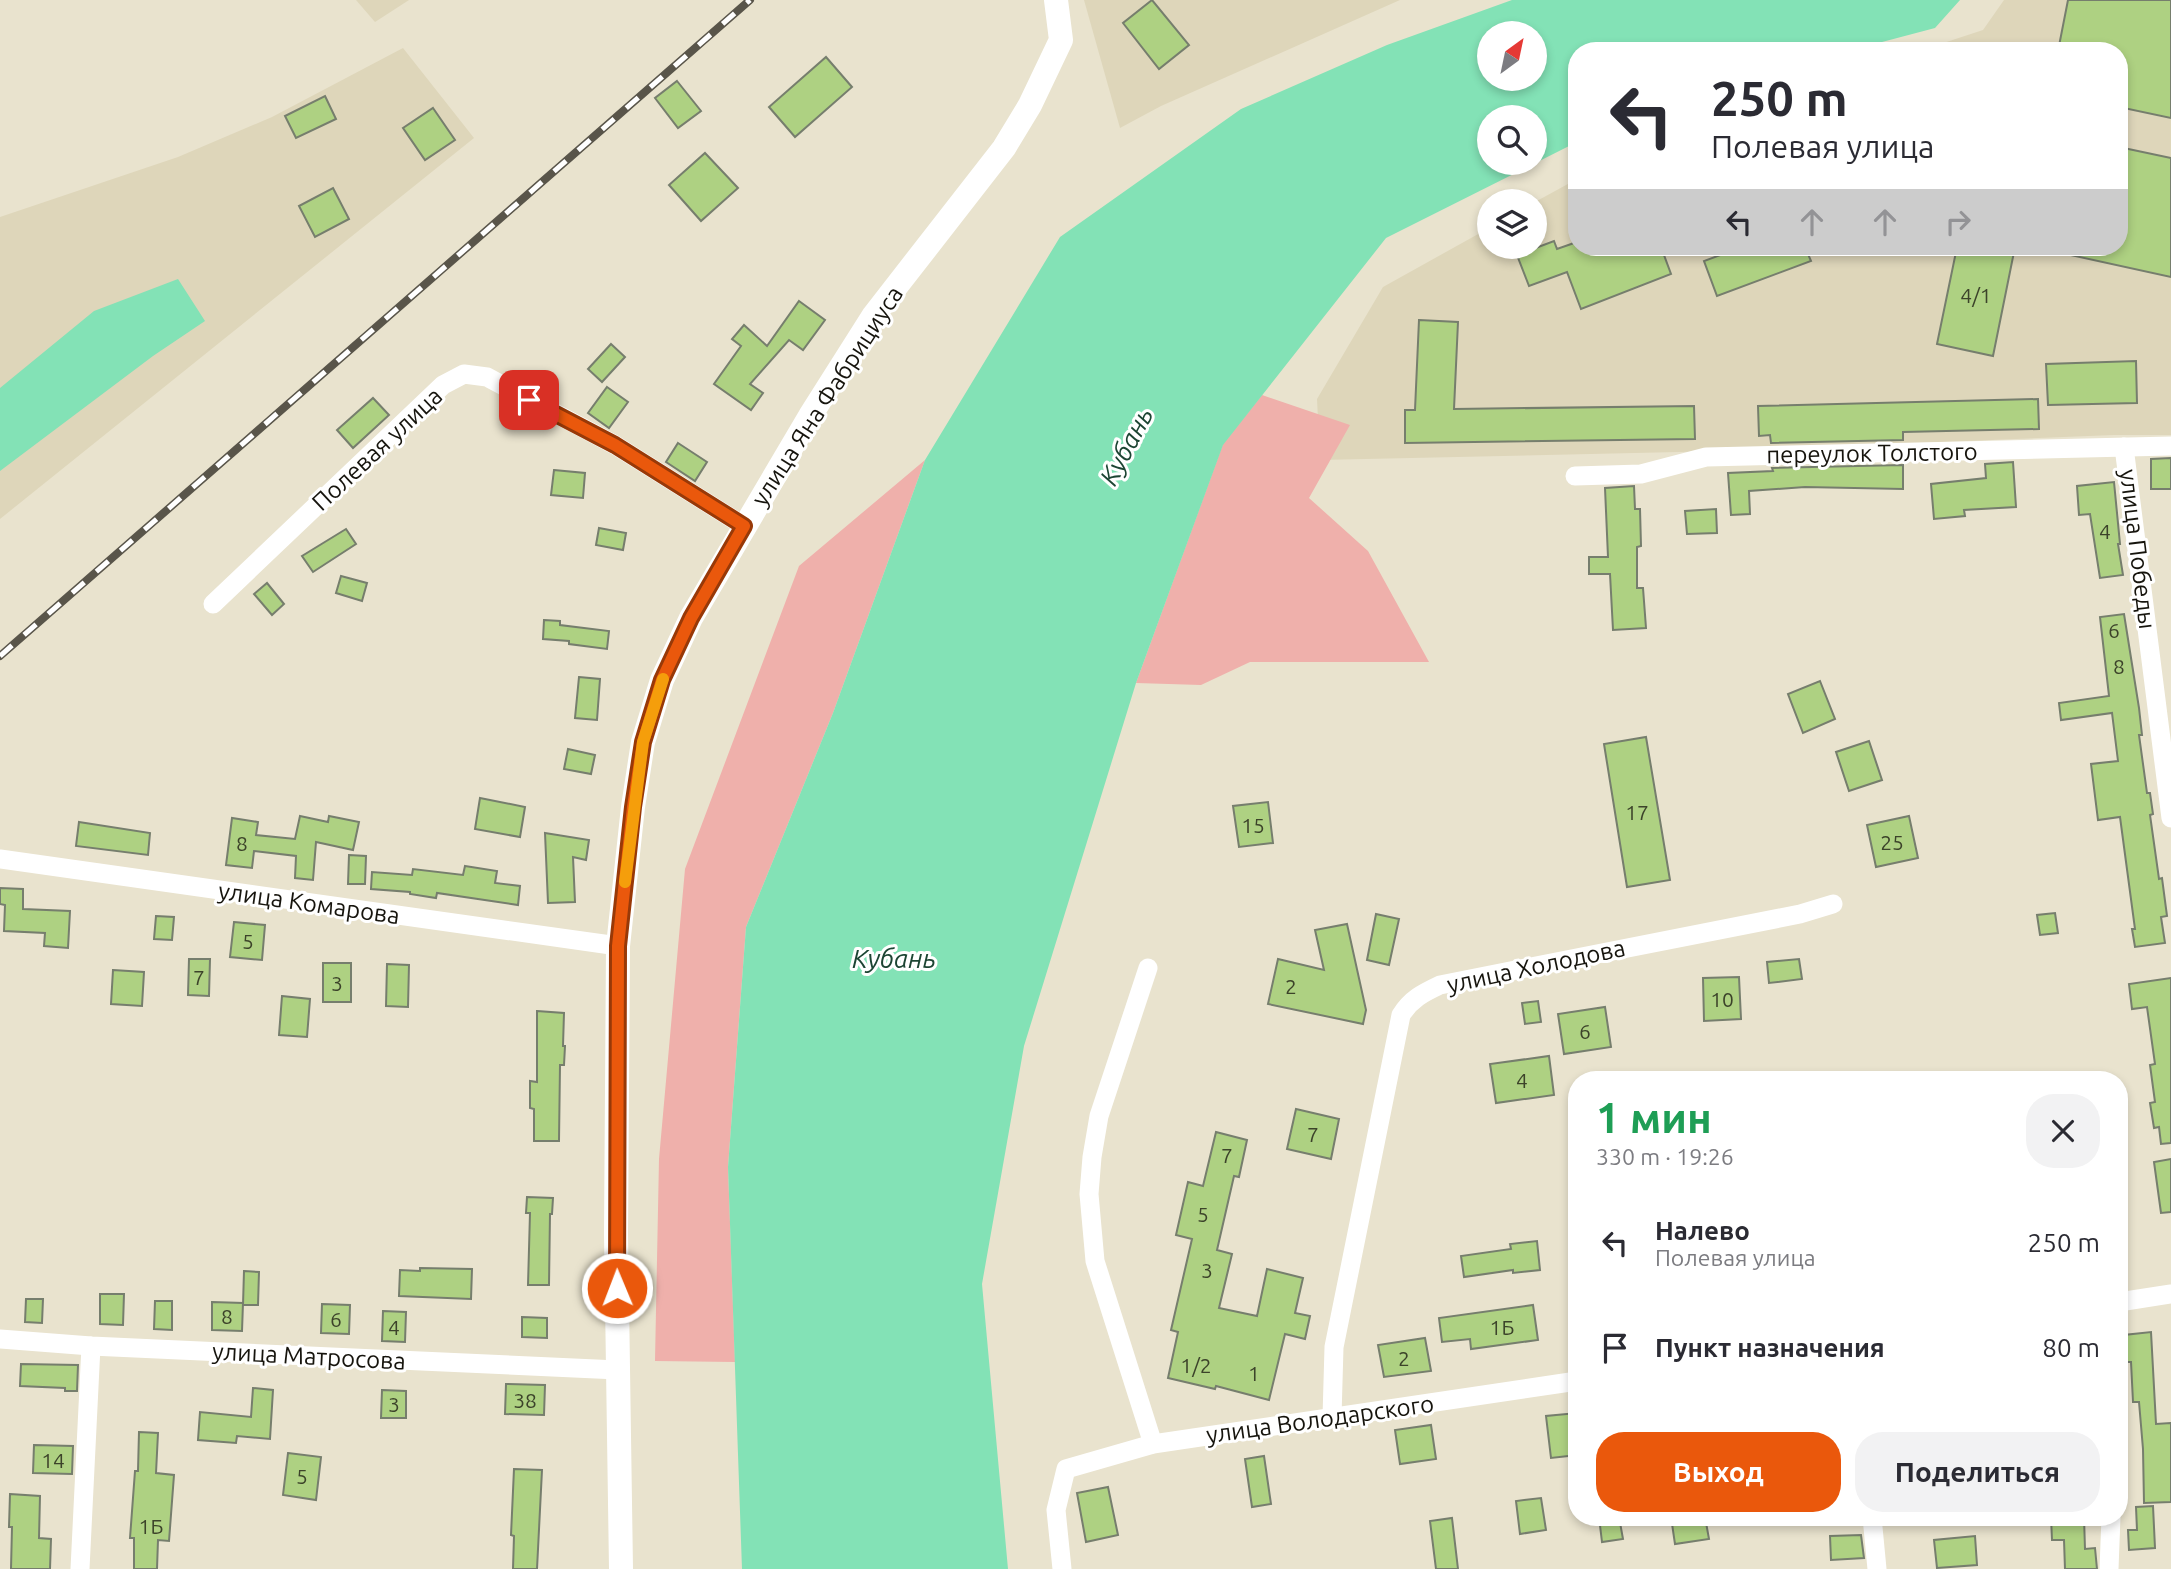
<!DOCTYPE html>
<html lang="ru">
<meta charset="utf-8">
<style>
:root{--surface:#fff;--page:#f2f2f3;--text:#2b2b33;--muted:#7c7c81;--accent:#ea580c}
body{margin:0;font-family:Ubuntu,sans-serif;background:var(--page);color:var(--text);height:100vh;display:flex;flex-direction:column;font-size:26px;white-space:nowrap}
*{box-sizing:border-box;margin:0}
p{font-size:23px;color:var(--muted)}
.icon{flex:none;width:38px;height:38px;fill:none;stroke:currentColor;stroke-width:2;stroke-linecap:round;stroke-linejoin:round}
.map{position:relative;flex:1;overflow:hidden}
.details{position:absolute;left:1568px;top:1071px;width:560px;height:455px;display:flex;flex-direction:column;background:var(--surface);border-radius:28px;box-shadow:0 4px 10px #0003}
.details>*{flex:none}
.hud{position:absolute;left:1568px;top:42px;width:560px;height:214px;border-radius:28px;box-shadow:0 4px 10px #0003;background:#fff;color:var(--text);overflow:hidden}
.needle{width:46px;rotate:33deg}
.tools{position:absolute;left:1477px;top:21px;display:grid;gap:14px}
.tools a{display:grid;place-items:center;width:70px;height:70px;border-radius:50%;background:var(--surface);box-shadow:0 4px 10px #0003;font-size:35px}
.pin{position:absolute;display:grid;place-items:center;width:60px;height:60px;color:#fff;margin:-30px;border-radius:14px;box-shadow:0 4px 10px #0006}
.me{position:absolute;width:77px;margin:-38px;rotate:359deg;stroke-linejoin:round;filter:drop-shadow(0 0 5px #0008)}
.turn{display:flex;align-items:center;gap:24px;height:147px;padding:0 28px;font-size:32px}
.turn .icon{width:91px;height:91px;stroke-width:2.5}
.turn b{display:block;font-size:49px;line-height:60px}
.lanes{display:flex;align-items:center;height:66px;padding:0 28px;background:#0003;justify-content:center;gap:35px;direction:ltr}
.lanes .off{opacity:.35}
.round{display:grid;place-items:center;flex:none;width:74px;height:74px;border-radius:28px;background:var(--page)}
.overview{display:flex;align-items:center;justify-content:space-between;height:119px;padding:0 28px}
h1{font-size:42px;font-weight:600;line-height:52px;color:#1e9e55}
.action{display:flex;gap:14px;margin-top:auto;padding:14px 28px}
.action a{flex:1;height:80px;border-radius:28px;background:var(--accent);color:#fff;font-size:28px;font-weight:600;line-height:80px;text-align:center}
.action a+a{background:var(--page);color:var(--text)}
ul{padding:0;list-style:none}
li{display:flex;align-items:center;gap:21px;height:105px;padding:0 28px}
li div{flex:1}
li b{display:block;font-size:26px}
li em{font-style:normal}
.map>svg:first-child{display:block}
.built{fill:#ded6ba}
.green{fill:#efb0ab}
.water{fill:#83e2b6;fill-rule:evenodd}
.building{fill:#aed182;stroke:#767e6d;stroke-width:2}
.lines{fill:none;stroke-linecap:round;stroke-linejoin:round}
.minor{stroke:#fff;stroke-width:19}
.tertiary{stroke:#fff;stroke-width:24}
.rail-casing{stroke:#59554a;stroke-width:8}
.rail{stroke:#fff;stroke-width:5;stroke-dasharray:16;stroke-linecap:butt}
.route-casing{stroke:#983908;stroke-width:18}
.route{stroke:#ea580c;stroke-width:12}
.slow{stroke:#f59e0b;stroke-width:12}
.labels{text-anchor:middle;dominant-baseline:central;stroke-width:6;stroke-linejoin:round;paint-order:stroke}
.number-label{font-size:21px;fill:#3c432a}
.street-label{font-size:24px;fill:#16140d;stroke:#fff}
.water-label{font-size:26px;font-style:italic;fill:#1c4533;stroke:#fff}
</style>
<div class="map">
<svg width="2171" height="1569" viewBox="0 0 2171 1569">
<rect width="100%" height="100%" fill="#e9e3ce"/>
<g class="built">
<polygon points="356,0 409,0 375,22"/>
<polygon points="1084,0 1400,0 1161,106 1120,128"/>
<polygon points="2004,0 2171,0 2171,435 2114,435 1723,451 1320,460 1317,399 1383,287 1489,228 1489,247 1535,247 1535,202 1577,179 1577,247 2119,247 2119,51 1919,51 1983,30"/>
<polygon points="403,48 474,138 0,519 0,217 178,157 272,117"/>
</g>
<g class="green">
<polygon points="1262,395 1350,425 1309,498 1368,551 1429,662 1250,662 1201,685 1136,683 1223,444"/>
<polygon points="925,460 833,713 746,927 728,1167 735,1362 655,1361 659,1159 685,869 799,566"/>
</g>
<g class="water">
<path d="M1512 0H1960L1935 28 1848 51H1577V142L1386 238 1223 445 1136 683 1024 1046 982 1284 1008 1569H742L728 1167 746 927 833 713 925 460 1060 237 1241 109 1387 45ZM1489 33H1535V79H1489ZM1489 117H1535V163H1489Z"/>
<polygon points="178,279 205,321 153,356 0,471 0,388 94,311"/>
</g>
<g class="building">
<polygon points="1152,0 1189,45 1159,69 1123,23"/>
<polygon points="2068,0 2171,0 2171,118 2119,107 2119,51 2058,51"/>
<polygon points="826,57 852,87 795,137 769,107"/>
<polygon points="677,81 701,111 678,128 655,98"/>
<polygon points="325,96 336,119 296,138 285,116"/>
<polygon points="433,108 455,140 425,160 403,128"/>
<polygon points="2119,147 2171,158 2171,277 2066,254 2067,247 2119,247"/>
<polygon points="705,153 738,188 701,221 669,185"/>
<polygon points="333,188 349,219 315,237 299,206"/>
<polygon points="1554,241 1557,249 1577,242 1577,247 1661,247 1671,274 1581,309 1567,272 1529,286 1517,255"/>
<polygon points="1742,247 1805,247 1811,261 1717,296 1704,261"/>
<polygon points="1957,247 2015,247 1993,356 1937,344"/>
<polygon points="799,301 825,320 803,350 789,340 750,384 763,393 751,410 714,384 741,346 732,339 744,325 767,346"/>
<polygon points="1419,320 1458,322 1454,409 1694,406 1695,439 1405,443 1405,410 1415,410"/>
<polygon points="611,344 625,357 602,382 588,369"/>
<polygon points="2136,361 2137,403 2048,405 2046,364"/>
<polygon points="607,387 628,402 609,428 588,413"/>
<polygon points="373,398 389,415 353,448 337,430"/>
<polygon points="2038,399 2039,429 1903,432 1903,440 1771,443 1770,435 1759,436 1758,406"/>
<polygon points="678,443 707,462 695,481 666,462"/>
<polygon points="2171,458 2171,489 2151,489 2151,459"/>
<polygon points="2013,462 2016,507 1964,510 1965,516 1934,519 1931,484 1986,478 1985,464"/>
<polygon points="1903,465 1903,489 1805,487 1749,491 1750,514 1731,515 1728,473 1773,471 1772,468"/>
<polygon points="554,470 585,473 583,498 551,495"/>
<polygon points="2114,482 2120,544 2118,544 2123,575 2100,578 2090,514 2079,515 2077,486"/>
<polygon points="1634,486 1635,509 1640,509 1641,546 1637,547 1637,588 1643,588 1646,628 1613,630 1610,574 1589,574 1589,557 1608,557 1605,488"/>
<polygon points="1716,509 1717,533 1687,534 1685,511"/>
<polygon points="599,528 626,533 623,550 596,545"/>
<polygon points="346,529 356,544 313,572 302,556"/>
<polygon points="341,576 367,583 362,601 336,593"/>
<polygon points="267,583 284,604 272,615 254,594"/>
<polygon points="2124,614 2139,708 2142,735 2139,735 2147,793 2150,793 2153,814 2150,815 2159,879 2162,878 2167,916 2161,917 2165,943 2135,947 2132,929 2135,929 2120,817 2098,820 2091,764 2118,761 2112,713 2061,720 2059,703 2109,696 2100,617"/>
<polygon points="544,620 560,621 560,625 609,631 607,649 569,644 569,641 543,639"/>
<polygon points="579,677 600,679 597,720 575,718"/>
<polygon points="1820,681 1835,719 1803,733 1788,694"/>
<polygon points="1646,737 1670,880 1627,887 1604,744"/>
<polygon points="1869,741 1882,780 1849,791 1836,752"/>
<polygon points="568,749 595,755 591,774 564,769"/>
<polygon points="480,798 525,807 520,837 475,829"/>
<polygon points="1268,802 1273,843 1239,847 1233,806"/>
<polygon points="300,816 328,822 329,816 359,822 353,850 316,842 313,880 295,878 296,856 254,851 252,868 226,865 232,818 258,822 256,835 295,839"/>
<polygon points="1909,816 1918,858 1876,867 1867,825"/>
<polygon points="79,822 150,833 148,855 76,846"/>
<polygon points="545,833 589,840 586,860 573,857 575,902 548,903"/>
<polygon points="349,855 366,856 365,884 348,884"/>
<polygon points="465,866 497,871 495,883 520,886 518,905 437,893 436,898 410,894 410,892 371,889 372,872 412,875 413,869 463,875"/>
<polygon points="0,888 23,889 23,909 70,911 68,948 44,946 45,933 4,931 5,905 0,904"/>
<polygon points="2055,913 2058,933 2040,935 2037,915"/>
<polygon points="1376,914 1399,919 1389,965 1367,960"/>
<polygon points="156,916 174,917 172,940 154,939"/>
<polygon points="234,922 265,925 262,960 230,957"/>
<polygon points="1347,924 1366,1010 1363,1024 1268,1004 1278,959 1324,970 1315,930"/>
<polygon points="189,959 210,959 209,996 188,995"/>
<polygon points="1799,959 1802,979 1769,983 1767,962"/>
<rect x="323" y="963" width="28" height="39"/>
<polygon points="387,964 409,965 408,1007 386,1006"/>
<polygon points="113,970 144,972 142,1006 111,1004"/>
<polygon points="1739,977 1741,1019 1704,1021 1703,978"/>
<polygon points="2171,978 2171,1143 2161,1144 2159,1127 2154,1128 2150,1103 2155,1102 2150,1065 2155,1064 2147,1007 2132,1009 2129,984"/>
<polygon points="282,996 310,999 307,1037 279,1035"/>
<polygon points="1538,1001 1541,1022 1525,1024 1522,1003"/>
<polygon points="1605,1007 1611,1047 1564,1054 1558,1014"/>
<polygon points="537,1011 564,1013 563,1046 565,1046 564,1065 560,1065 559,1141 534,1141 534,1109 530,1108 530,1081 537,1082"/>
<polygon points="1549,1056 1554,1095 1496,1103 1490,1064"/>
<polygon points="1296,1109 1339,1119 1331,1159 1287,1149"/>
<polygon points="1216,1132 1247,1140 1239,1177 1234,1176 1217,1250 1232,1254 1219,1308 1257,1316 1267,1269 1303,1278 1295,1313 1310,1316 1305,1339 1285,1334 1269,1400 1216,1386 1215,1389 1168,1378 1178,1332 1171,1330 1192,1239 1176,1235 1188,1182 1203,1186"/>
<polygon points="2171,1159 2171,1212 2161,1213 2154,1162"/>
<polygon points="527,1197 553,1198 552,1214 550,1214 549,1285 528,1285 530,1213 526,1213"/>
<polygon points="1537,1241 1540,1270 1513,1273 1513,1270 1464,1277 1461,1256 1511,1249 1510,1244"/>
<polygon points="420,1268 472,1269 471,1299 399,1296 400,1270 420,1271"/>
<polygon points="244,1271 259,1272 258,1305 243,1305"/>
<polygon points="100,1294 124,1294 123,1325 100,1324"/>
<polygon points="26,1299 43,1299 42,1323 25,1322"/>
<polygon points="155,1301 172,1301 172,1330 154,1329"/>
<polygon points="212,1302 243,1303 242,1331 212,1330"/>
<polygon points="322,1304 350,1305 349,1334 321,1333"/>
<polygon points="1533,1305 1538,1340 1471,1349 1470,1339 1442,1342 1439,1318"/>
<polygon points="383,1311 406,1312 405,1342 382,1341"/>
<polygon points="522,1317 547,1318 547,1338 522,1337"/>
<polygon points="2151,1332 2156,1424 2171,1423 2171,1502 2144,1503 2143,1449 2139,1402 2133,1402 2131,1362 2127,1362 2124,1335"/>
<polygon points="1425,1338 1431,1371 1384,1377 1378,1345"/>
<polygon points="21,1364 78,1365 77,1391 65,1391 65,1388 20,1386"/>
<polygon points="506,1384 545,1385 544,1415 505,1414"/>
<polygon points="253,1388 273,1390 270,1439 237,1436 236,1443 198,1440 200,1412 251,1417"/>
<polygon points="382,1390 406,1391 406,1418 381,1418"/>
<polygon points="1577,1413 1577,1455 1551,1458 1546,1416"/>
<polygon points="1431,1425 1436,1459 1400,1464 1395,1430"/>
<polygon points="139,1432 158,1433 156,1473 174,1475 169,1541 158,1540 157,1569 134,1569 134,1538 130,1538 135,1471 138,1471"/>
<polygon points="34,1445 73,1446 72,1474 33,1473"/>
<polygon points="288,1453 321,1457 316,1500 283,1495"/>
<polygon points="1264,1456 1271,1504 1252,1507 1245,1459"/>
<polygon points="514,1469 542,1470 537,1569 513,1569 514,1536 511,1535"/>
<polygon points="1108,1487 1118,1535 1086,1542 1077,1493"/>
<polygon points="10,1494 40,1496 39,1538 51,1539 50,1569 11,1569 12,1527 9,1527"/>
<polygon points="1541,1498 1546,1530 1520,1534 1516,1501"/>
<polygon points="2153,1506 2155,1548 2129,1550 2128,1530 2137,1530 2136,1507"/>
<polygon points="1599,1517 1619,1517 1623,1539 1602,1542"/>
<polygon points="1671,1517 1705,1517 1709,1539 1675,1544"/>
<polygon points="2051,1517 2084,1517 2085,1549 2095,1548 2097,1569 2065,1569 2064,1540 2052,1540"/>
<polygon points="1452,1518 1458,1569 1436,1569 1430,1521"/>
<polygon points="1861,1535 1864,1558 1831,1560 1830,1536"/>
<polygon points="1975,1536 1977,1565 1937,1568 1934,1540"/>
</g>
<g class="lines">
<g class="minor">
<polyline points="2124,447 2171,818"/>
<polyline points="1575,476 1641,474 1706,457 2171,446"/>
<polyline points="213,604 443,385 464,374 487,377 615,445 744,526"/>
<polyline points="0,859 618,946"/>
<polyline points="1148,968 1099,1116 1092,1157 1089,1194 1095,1261 1153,1444"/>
<polyline points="2119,1302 2171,1294"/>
<polyline points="0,1339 91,1346 618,1370"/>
<path d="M1332 1417 1334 1347 1401 1015C1411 999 1423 993 1440 985L1800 914 1833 904"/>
<polyline points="1872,1517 1877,1569"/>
<polyline points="80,1569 91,1346"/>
<polyline points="1062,1569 1056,1510 1066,1469 1153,1444 1577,1381"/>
<polyline points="2109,1569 2111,1517"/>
</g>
<polyline class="tertiary" points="621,1569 616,1234 618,946 633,807 643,742 662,680 691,618 810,416 874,315 1004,148 1030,105 1061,40 1056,0"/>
<defs>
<polyline id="rail" points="0,656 750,0"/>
</defs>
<use href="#rail" class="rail-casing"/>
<use href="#rail" class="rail"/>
</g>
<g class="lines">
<defs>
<polyline id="route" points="529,400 615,445 744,526 691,618 662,680 643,742 633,807 618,946 617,1288"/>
</defs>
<use href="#route" class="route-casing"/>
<use href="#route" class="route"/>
<polyline class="slow" points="625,882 643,742 663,679"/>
</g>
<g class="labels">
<g class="number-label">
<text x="1976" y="295">4/1</text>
<text x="2105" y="531">4</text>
<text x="2114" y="630">6</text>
<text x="2119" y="666">8</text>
<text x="1637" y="812">17</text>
<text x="1253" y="825">15</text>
<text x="1892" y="842">25</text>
<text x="242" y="843">8</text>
<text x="248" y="941">5</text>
<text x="199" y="977">7</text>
<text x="337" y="983">3</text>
<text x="1291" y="986">2</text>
<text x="1722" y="999">10</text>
<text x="1585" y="1031">6</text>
<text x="1522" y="1080">4</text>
<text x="1313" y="1134">7</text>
<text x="1227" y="1155">7</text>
<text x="1203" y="1214">5</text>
<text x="1207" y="1270">3</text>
<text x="227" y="1316">8</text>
<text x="336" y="1319">6</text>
<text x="394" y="1327">4</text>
<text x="1502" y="1327">1Б</text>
<text x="1404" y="1358">2</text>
<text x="1196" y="1365">1/2</text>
<text x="1254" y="1373">1</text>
<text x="525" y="1400">38</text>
<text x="394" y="1404">3</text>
<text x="53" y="1460">14</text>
<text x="302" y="1476">5</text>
<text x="151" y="1526">1Б</text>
</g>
<g class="street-label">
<text transform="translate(827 396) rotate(-57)">улица Яна Фабрициуса</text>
<text transform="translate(377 449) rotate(-43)">Полевая улица</text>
<text transform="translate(1872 453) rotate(-1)">переулок Толстого</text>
<text transform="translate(2138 549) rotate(83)">улица Победы</text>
<text transform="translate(309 903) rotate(8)">улица Комарова</text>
<text transform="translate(1536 966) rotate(-12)">улица Холодова</text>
<text transform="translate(309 1356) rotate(3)">улица Матросова</text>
<text transform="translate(1320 1419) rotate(-8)">улица Володарского</text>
</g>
<g class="water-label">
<text transform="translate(1126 446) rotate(-62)">Кубань</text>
<text x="894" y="958">Кубань</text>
</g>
</g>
</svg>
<div class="tools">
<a><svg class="needle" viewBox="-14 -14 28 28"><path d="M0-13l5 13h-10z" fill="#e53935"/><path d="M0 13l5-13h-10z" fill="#7c7c81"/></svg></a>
<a><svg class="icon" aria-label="search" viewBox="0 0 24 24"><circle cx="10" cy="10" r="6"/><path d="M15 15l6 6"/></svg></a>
<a><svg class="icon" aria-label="layers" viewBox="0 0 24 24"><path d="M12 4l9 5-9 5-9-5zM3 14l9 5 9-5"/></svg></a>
</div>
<div class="pin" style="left:529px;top:400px;background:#d93025"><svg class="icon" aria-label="arrive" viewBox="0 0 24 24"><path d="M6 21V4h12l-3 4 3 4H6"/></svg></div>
<svg class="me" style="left:617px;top:1288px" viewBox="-20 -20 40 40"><circle r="17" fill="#ea580c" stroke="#fff" stroke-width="3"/><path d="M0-11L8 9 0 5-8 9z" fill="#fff"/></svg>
<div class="hud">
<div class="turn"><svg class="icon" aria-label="left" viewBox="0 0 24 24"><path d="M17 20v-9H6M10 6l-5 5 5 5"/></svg><div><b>250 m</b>Полевая улица</div></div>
<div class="lanes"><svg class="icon" aria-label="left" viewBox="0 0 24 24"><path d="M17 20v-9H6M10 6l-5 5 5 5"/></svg><svg class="icon off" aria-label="ahead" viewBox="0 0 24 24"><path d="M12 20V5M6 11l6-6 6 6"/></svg><svg class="icon off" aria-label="ahead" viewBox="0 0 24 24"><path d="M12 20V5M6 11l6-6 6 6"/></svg><svg class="icon off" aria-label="right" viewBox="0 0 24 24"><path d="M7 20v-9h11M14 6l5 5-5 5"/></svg></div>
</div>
<section class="details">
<div class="overview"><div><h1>1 мин</h1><p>330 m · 19:26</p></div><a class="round"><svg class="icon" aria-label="close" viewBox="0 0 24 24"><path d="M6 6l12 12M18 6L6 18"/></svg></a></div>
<ul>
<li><svg class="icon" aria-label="left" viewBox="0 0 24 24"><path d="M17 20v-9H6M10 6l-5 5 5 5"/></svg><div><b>Налево</b><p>Полевая улица</p></div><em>250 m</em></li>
<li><svg class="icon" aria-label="arrive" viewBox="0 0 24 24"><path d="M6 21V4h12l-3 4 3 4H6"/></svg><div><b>Пункт назначения</b></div><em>80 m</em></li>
</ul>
<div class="action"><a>Выход</a><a>Поделиться</a></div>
</section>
</div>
